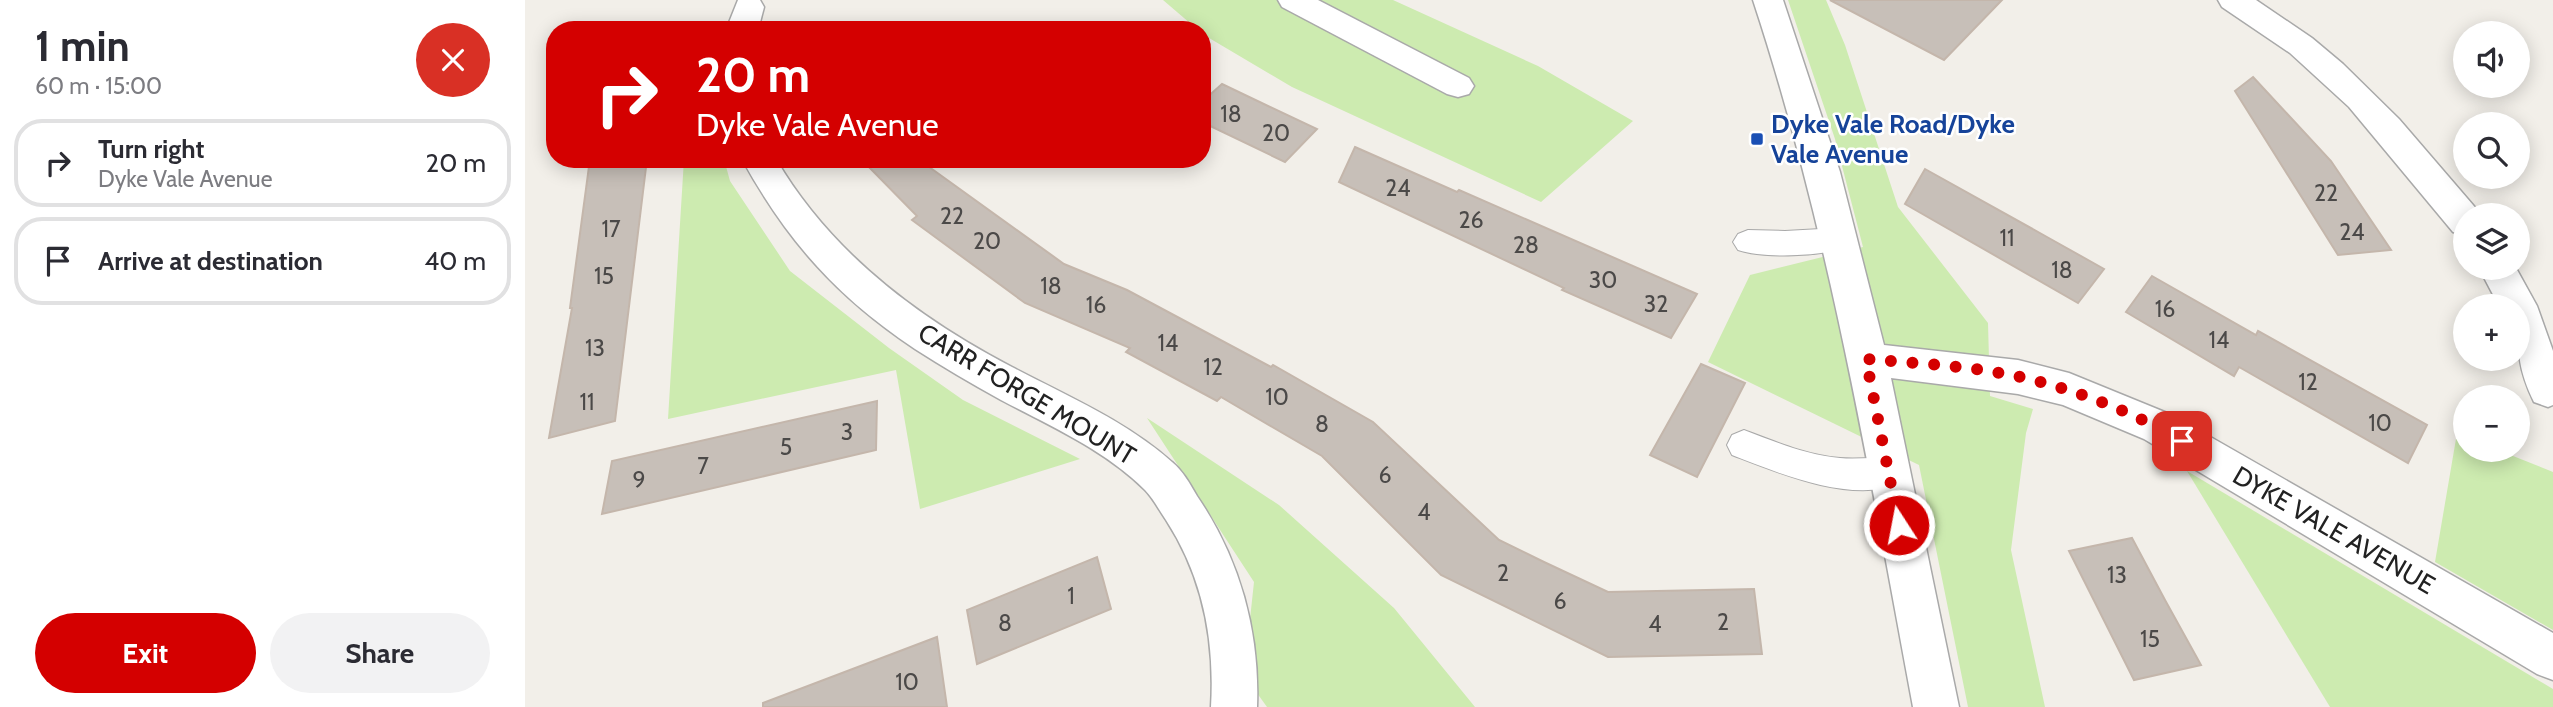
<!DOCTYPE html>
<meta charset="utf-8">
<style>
:root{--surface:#fff;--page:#f2f2f3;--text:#2b2b33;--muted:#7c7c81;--line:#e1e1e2;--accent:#d40000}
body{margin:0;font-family:Cabin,sans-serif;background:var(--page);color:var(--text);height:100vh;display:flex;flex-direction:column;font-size:26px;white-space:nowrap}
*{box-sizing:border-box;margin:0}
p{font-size:23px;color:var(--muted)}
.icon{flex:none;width:38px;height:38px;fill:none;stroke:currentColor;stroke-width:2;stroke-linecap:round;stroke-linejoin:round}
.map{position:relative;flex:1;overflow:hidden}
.panel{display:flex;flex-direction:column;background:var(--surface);width:525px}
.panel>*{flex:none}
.guide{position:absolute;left:21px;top:21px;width:665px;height:147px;border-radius:28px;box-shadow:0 4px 18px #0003;background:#d40000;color:#fff;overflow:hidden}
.fabs{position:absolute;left:1928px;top:21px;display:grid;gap:14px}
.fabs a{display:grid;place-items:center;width:77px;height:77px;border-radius:50%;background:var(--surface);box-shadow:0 4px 18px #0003;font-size:35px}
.pin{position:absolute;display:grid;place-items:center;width:60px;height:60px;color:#fff;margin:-30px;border-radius:14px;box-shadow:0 4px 10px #0006}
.me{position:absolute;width:77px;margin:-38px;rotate:349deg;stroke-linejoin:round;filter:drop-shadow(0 0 5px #0008)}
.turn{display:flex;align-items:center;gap:24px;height:147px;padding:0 35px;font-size:32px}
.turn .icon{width:91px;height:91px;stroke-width:2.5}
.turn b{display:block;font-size:49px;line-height:60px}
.round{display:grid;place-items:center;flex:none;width:74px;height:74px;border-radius:37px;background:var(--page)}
.head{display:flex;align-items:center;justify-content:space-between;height:119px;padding:0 35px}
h1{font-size:42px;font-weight:800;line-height:52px}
.button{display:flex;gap:14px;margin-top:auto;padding:14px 35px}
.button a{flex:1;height:80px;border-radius:42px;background:var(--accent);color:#fff;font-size:28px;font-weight:800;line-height:80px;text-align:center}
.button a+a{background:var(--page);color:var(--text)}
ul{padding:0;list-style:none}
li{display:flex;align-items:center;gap:21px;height:88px;margin:0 14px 10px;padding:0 21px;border:4px solid var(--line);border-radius:28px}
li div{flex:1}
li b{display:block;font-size:26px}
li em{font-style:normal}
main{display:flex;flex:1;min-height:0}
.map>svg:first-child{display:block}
.grass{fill:#cdebb0}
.building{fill:#c7bfb8;stroke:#c4b6ab;stroke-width:2}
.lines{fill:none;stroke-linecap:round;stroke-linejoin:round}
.lane-casing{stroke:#a9a9a9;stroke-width:2}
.street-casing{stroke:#a9a9a9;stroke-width:3}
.lane{fill:#fff;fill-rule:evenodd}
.street{fill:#fff;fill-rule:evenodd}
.route{stroke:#d40000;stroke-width:12;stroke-dasharray:0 21.6}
.transit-dot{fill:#1a4fb4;stroke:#fff;stroke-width:2.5}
.labels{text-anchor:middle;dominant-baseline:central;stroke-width:5;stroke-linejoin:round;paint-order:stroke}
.number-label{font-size:23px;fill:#4b4948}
.transit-label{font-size:26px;font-weight:bold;fill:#164399;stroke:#fff;text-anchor:start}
.street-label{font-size:26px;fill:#222;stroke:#fff}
</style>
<main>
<section class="panel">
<div class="head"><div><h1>1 min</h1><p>60 m · 15:00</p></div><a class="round" style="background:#d93025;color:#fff"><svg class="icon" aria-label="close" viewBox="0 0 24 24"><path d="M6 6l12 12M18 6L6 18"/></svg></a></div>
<ul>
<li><svg class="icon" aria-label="right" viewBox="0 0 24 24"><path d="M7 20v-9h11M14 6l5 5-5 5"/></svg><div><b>Turn right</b><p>Dyke Vale Avenue</p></div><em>20 m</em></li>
<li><svg class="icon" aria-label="arrive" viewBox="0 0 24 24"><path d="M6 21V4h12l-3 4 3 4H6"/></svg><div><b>Arrive at destination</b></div><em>40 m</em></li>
</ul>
<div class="button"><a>Exit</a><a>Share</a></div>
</section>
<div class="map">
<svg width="2028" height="707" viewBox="0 0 2028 707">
<rect width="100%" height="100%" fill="#f2efe9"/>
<g class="grass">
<polygon points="638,0 868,0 1013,66 1108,121 1016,202 767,87 679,35 677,30 673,30"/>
<polygon points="1263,0 1301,0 1320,45 1373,207 1463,323 1465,396 1508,409 1501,433 1486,550 1520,707 1443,707 1394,465 1183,362 1225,275 1338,247 1310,139"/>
<polygon points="159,159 199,159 205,181 265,271 364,348 438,400 555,459 395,509 371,370 143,419"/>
<polygon points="622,418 754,505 869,608 950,707 742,707 719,675 729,582"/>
<polygon points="1932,433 1941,436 1941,450 1973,450 2028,472 2028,630 1910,562"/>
<polygon points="1662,471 2028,689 2028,707 1805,707"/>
</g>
<g class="building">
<polygon points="1305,0 1477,0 1419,60"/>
<polygon points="1728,77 1806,161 1866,250 1813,255 1710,91"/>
<polygon points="697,84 743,106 792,129 760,162 677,122 677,102"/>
<polygon points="830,147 932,192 934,190 1172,294 1146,338 1037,290 1039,288 814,182"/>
<polygon points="65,159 122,159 90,421 24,438 47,308 45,308"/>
<polygon points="336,159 393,159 539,264 602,290 746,367 748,365 848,422 974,540 1019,562 1083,592 1229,589 1237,654 1083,657 916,575 797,456 696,397 692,401 601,352 605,348 500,303 387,220 392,216"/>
<polygon points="1400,169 1522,237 1579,269 1553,303 1380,204"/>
<polygon points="1627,276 1731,335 1733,331 1902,425 1883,463 1714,367 1709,376 1601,312"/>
<polygon points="1176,364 1220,383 1172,477 1125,455"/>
<polygon points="352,401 351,450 77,514 87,461"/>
<polygon points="1607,538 1640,600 1676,665 1609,680 1544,551"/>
<polygon points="572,557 586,609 452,664 442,610"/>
<polygon points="412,637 422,707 238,707 238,703"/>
</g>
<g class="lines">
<defs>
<g id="lane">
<path d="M1314 228 1324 231 1329 239 1324 247C1297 256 1240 259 1213 250L1208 242 1213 234 1223 230 1260 231Z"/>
<path d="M1219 430C1251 442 1281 455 1315 458 1336 460 1356 455 1376 462L1381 473 1376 484C1324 503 1256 474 1207 455L1202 445 1207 435Z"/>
</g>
<g id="street">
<polygon points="213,0 235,0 239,7 233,30 201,30"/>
<polygon points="753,0 793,0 944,78 949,86 944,94 933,97 922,94 757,7"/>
<path d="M1228 0H1258L1315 172 1359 345 1493 360 1544 373 1647 415 2028 633V680L2012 674 1619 439 1538 405 1493 394 1366 378 1434 707H1388C1343 466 1305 234 1228 0Z"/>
<polygon points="1693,0 1731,0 1787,38 1818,64 1874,119 1954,212 1955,215 1941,215 1941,236 1928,232 1824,107 1765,53 1697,7"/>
<path d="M217 159H251C305 252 393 318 487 367 542 396 601 421 647 462 658 471 665 484 672 496 715 559 735 632 732 707H686C690 640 678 577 641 520 634 510 628 498 620 490 580 450 525 426 476 400 447 384 418 367 390 349 312 297 262 241 217 159Z"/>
<path d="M1954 268H1991L2012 306 2028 351V405L2023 407 2009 402C1991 365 1993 346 1993 306H1974Z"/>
</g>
</defs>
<use href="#lane" class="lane-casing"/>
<use href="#street" class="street-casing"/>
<use href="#lane" class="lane"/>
<use href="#street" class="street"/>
</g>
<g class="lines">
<path class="route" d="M1374 525 1341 359C1385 363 1431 365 1475 373 1538 384 1602 409 1657 441"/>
</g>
<rect class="transit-dot" x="1225" y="132" width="14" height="14" rx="3.5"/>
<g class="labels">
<g class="number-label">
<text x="706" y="114">18</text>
<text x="751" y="133">20</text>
<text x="873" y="188">24</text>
<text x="1801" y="193">22</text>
<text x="427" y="216">22</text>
<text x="946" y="220">26</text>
<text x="86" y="229">17</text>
<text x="1827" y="232">24</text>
<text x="1482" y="238">11</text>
<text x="462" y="241">20</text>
<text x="1001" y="245">28</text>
<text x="1537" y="270">18</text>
<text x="79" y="276">15</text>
<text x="1078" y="280">30</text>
<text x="526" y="286">18</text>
<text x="1131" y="304">32</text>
<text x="571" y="305">16</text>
<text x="1640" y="309">16</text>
<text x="1694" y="340">14</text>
<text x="643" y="343">14</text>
<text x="70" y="348">13</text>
<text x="688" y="367">12</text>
<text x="1783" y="382">12</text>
<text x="752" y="397">10</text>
<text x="62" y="402">11</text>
<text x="1855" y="423">10</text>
<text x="797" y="424">8</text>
<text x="322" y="432">3</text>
<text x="261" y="447">5</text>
<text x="178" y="466">7</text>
<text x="860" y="475">6</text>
<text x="114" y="480">9</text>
<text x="899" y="512">4</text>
<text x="978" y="573">2</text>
<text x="1592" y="575">13</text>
<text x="546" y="596">1</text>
<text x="1035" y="601">6</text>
<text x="1198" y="622">2</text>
<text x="480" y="623">8</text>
<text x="1130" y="624">4</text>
<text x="1625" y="639">15</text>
<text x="382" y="682">10</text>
</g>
<g class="transit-label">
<text x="1246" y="124">Dyke Vale Road/Dyke<tspan x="1246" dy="30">Vale Avenue</tspan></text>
</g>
<g class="street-label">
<text transform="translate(502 394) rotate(31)">CARR FORGE MOUNT</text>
<text transform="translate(1809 530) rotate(30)">DYKE VALE AVENUE</text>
</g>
</g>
</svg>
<div class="fabs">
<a><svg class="icon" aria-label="sound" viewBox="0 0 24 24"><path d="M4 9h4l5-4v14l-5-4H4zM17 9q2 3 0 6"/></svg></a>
<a><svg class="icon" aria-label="search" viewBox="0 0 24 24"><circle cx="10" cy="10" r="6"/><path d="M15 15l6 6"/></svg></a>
<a><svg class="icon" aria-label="layers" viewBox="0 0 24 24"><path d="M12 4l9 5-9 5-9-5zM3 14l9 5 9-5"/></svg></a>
<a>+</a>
<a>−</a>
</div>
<div class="pin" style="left:1657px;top:441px;background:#d93025"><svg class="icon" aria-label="arrive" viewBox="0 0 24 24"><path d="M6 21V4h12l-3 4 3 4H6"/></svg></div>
<svg class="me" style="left:1374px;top:525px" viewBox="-20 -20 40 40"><circle r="17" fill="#d40000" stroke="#fff" stroke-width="3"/><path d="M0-11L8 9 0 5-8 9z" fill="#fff"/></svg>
<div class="guide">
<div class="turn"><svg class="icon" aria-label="right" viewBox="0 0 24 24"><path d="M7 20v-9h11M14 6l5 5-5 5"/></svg><div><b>20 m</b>Dyke Vale Avenue</div></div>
</div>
</div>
</main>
